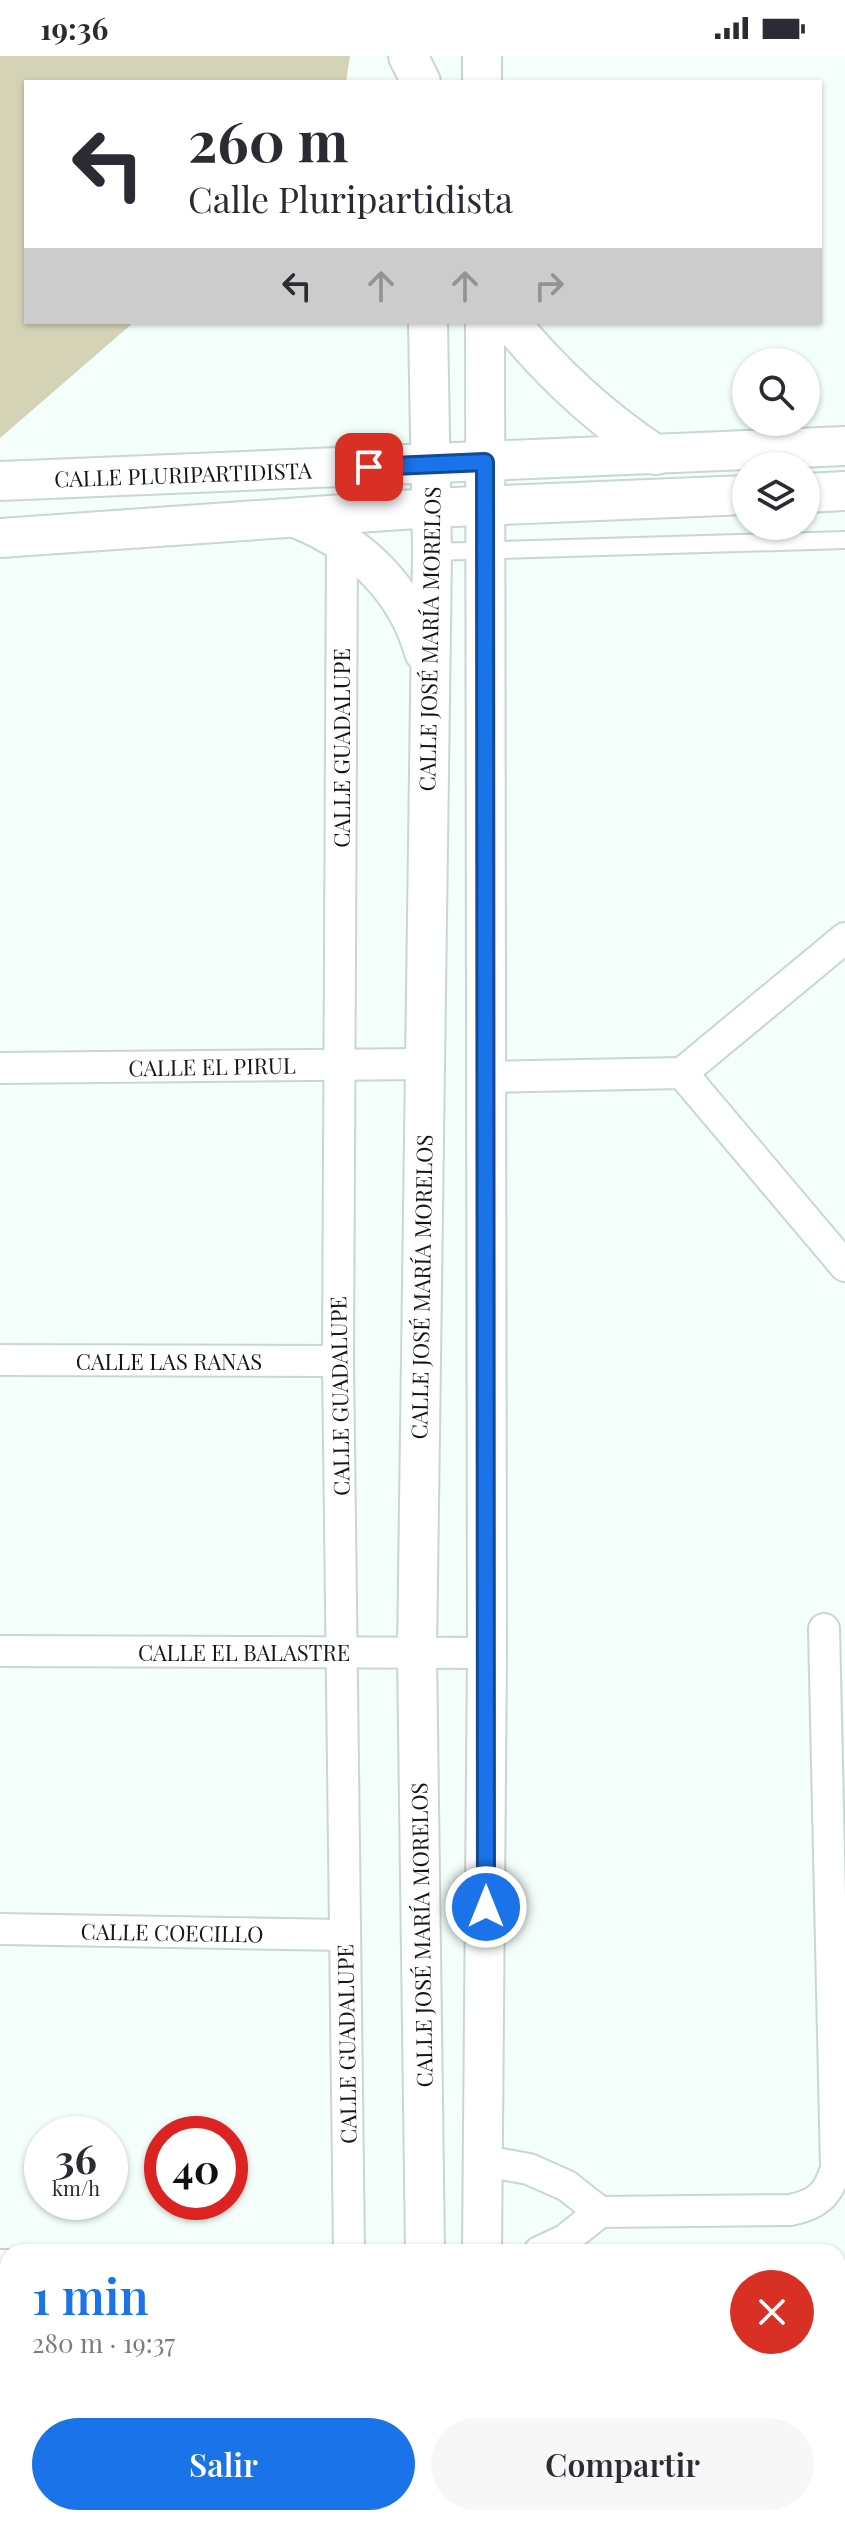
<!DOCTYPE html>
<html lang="es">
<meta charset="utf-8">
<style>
:root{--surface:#fff;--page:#f7f7f7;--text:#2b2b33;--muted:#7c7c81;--accent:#1a73e8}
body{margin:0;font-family:"Playfair Display",serif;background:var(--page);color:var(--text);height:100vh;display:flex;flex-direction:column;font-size:30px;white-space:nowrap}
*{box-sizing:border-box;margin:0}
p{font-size:26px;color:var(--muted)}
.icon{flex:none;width:44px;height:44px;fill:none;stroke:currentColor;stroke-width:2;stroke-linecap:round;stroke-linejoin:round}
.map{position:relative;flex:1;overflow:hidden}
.details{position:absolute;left:0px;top:2188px;width:846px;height:282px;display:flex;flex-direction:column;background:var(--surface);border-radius:24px 24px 0 0;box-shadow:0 2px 6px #0004}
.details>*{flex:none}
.hud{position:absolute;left:24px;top:24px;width:798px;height:244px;border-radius:0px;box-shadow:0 2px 6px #0004;background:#fff;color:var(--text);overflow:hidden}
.fabs{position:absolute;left:732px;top:292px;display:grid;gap:16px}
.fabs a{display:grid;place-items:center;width:88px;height:88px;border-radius:50%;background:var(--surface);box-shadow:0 2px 6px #0004;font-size:40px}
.speed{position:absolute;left:24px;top:2060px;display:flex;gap:16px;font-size:40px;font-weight:700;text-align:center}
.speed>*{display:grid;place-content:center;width:104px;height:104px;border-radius:50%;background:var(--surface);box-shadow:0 2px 6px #0004;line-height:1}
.speed small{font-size:20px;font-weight:400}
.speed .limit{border:12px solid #d22;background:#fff;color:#111}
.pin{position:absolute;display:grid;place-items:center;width:68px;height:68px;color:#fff;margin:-34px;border-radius:16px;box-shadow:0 4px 12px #0006}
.me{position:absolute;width:88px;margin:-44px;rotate:0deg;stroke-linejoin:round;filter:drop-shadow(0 0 6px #0008)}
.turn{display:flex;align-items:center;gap:28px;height:168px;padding:0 32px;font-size:36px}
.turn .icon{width:104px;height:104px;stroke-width:2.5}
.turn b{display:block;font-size:56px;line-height:68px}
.lanes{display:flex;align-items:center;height:76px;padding:0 32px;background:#0003;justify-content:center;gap:40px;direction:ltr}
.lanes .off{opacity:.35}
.round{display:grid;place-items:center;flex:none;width:84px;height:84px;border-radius:42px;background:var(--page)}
.headline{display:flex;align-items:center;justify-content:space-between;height:136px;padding:0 32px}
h1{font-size:48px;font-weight:600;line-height:60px;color:var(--accent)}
.primary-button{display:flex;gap:16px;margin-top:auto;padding:16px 32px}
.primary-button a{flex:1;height:92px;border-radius:48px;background:var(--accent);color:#fff;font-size:32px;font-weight:600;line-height:92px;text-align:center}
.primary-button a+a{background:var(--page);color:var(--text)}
.status{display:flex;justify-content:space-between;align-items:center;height:56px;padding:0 40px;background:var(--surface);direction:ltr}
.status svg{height:22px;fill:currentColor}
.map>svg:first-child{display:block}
.green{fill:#d4d3b6}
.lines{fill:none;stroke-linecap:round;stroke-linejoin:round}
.service-casing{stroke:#c7d7d1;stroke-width:20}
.minor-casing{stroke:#c7d7d1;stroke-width:34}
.tertiary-casing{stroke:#c7d7d1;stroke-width:42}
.service{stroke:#fff;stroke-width:16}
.minor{stroke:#fff;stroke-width:30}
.tertiary{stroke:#fff;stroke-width:38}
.route-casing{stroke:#114b97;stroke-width:20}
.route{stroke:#1a73e8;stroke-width:14}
.labels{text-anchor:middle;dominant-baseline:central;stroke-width:8;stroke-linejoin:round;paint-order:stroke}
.street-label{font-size:22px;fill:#121816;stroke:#fff}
</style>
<div class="status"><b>19:36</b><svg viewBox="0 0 49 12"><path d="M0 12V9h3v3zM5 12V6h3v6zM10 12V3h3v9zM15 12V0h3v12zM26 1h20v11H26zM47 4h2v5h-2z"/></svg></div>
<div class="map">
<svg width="845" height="2469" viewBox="0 0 845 2469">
<rect width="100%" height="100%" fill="#f4fefb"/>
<polygon class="green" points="0,0 350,0 346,26 26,26 26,266 134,266 0,382"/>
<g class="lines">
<defs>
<polyline id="service" points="432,496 845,484"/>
<g id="minor">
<polyline points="342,484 338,1305 349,2196"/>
<polyline points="0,1012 424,1008"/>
<polyline points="682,1017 845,1210"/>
<polyline points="682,1017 845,882"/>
<polyline points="486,1021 682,1017"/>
<polyline points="0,1304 338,1305"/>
<polyline points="0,1595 487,1597"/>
<polyline points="0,1873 344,1879"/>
<polyline points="484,2105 529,2113 567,2130 600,2156"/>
<path d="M539 2196 565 2184 600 2156 790 2154C817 2149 829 2138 836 2112L824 1573"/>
<polyline points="0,2209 8,2209"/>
<polyline points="0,2264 8,2264"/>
<polyline points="346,2462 346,2469"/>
</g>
<g id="tertiary">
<polyline points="408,0 421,26"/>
<polyline points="482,0 482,26"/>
<path d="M510 266C553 319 599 361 656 399"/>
<polyline points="0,425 845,390"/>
<polyline points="806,437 845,435"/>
<path d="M298 463C359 488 406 532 424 596"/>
<polyline points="0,482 430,452 746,439"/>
<polyline points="425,2196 417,1596 432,496 428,266"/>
<polyline points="482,2196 487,1597 485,266"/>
<polyline points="485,2462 485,2469"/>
<polyline points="424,2469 424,2462"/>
</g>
</defs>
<use href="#service" class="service-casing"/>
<use href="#minor" class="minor-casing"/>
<use href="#tertiary" class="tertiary-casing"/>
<use href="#service" class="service"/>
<use href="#minor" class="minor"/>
<use href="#tertiary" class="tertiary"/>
</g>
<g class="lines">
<defs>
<polyline id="route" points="369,411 485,406 486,1851"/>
</defs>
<use href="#route" class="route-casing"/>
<use href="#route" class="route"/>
</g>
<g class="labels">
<g class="street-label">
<text transform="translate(183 418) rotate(-2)">CALLE PLURIPARTIDISTA</text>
<text transform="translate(429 583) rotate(-89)">CALLE JOSÉ MARÍA MORELOS</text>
<text transform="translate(341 692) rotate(-90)">CALLE GUADALUPE</text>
<text transform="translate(212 1010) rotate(-1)">CALLE EL PIRUL</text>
<text transform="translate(421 1231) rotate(-89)">CALLE JOSÉ MARÍA MORELOS</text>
<text x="169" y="1305">CALLE LAS RANAS</text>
<text transform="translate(339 1340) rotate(-91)">CALLE GUADALUPE</text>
<text x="244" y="1596">CALLE EL BALASTRE</text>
<text transform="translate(172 1876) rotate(1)">CALLE COECILLO</text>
<text transform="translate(421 1879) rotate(-91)">CALLE JOSÉ MARÍA MORELOS</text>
<text transform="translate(346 1988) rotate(-91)">CALLE GUADALUPE</text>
</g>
</g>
</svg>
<div class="fabs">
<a><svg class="icon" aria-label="search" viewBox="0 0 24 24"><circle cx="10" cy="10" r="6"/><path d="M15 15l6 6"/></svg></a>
<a><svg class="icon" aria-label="layers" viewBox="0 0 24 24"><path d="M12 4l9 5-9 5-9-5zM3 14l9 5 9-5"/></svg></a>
</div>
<div class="speed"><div>36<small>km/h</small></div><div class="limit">40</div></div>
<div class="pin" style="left:369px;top:411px;background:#d93025"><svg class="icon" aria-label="arrive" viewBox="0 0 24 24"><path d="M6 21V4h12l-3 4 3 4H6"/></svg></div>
<svg class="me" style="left:486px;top:1851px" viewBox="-20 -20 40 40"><circle r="17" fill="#1a73e8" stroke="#fff" stroke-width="3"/><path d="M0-11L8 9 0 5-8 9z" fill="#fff"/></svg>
<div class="hud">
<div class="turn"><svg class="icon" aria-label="left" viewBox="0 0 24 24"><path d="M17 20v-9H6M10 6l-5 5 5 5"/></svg><div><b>260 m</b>Calle Pluripartidista</div></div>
<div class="lanes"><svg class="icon" aria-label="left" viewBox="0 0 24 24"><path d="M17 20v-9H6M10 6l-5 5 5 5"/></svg><svg class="icon off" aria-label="ahead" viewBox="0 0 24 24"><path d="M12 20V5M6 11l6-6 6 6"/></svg><svg class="icon off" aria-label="ahead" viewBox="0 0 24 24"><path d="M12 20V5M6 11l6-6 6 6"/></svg><svg class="icon off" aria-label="right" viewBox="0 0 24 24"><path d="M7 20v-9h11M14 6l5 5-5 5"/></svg></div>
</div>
<section class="details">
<div class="headline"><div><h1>1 min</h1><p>280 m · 19:37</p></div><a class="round" style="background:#d93025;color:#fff"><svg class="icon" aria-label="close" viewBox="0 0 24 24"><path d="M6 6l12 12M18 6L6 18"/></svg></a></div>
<div class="primary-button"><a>Salir</a><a>Compartir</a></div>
</section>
</div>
